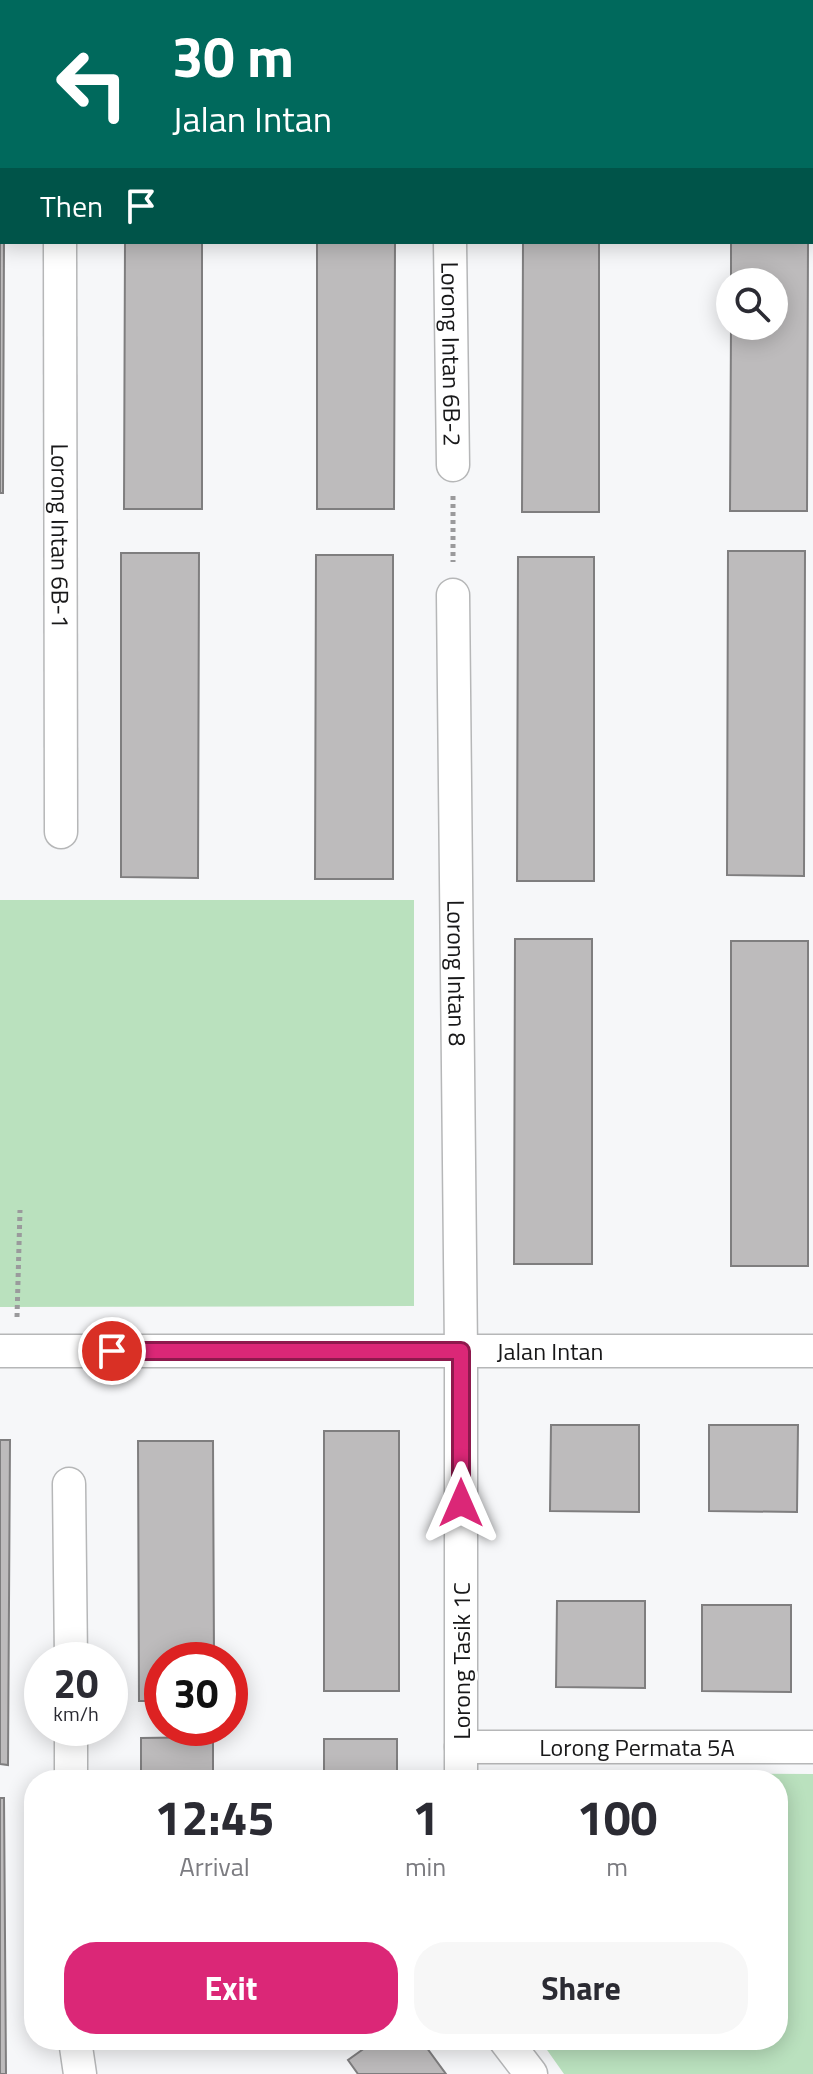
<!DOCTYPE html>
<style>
:root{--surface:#fff;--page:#f7f7f7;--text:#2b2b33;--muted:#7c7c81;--accent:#db2777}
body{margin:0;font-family:"Titillium Web",sans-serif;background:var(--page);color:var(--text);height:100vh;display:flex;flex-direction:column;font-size:30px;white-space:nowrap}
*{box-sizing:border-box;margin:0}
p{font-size:26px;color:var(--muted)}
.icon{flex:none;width:44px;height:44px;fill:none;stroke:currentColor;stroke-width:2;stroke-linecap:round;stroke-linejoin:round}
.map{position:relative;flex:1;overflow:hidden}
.sheet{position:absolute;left:24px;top:1770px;width:764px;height:280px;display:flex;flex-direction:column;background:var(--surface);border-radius:32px;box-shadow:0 4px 20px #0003}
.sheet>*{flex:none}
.hud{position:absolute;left:0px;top:0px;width:814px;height:244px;box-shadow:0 4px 20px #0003;background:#00695c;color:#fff;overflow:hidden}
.tools{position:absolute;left:716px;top:268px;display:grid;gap:16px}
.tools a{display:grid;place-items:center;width:72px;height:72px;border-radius:50%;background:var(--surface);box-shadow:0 4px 20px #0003;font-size:40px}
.speed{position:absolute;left:24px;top:1642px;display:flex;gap:16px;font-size:40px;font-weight:700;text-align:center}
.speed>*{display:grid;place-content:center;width:104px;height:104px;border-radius:50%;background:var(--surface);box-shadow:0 4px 20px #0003;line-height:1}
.speed small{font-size:20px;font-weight:400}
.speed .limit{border:12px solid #d22;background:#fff;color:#111}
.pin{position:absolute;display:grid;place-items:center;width:68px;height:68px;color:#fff;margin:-34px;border:4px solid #fff;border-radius:50%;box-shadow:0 2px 8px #0007}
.me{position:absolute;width:88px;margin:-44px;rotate:0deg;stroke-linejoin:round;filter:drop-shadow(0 0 6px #0008)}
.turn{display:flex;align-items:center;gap:28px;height:168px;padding:0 40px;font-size:36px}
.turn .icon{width:104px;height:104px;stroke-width:2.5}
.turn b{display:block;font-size:56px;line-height:68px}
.then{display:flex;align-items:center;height:76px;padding:0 40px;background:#0003;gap:16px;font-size:30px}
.eta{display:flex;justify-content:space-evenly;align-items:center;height:136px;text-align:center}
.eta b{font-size:48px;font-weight:700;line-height:56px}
.button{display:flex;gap:16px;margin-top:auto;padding:16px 40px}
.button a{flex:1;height:92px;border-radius:32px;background:var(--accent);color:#fff;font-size:32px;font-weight:700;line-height:92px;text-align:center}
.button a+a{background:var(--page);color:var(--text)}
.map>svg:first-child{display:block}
.green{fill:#bae1be}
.building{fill:#bdbbbc;stroke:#7f7e7f;stroke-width:2}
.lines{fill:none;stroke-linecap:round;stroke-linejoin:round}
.street-casing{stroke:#b6b7b8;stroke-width:35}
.path{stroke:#9a9a9c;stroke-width:5;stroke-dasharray:4 4;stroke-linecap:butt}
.street{stroke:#fff;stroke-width:32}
.route-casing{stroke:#8e194d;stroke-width:20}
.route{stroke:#db2777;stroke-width:14}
.labels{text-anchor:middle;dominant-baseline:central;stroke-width:6;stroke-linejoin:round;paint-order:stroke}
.street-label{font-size:24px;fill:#181819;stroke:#fff}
</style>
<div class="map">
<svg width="813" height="2074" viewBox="0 0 813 2074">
<rect width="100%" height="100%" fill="#f6f7f9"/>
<g class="green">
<polygon points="0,900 414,900 414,1306 0,1307"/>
<polygon points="517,1773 813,1774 813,2074 564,2074 540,2040 778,2040 778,1780 512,1780"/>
</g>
<g class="building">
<polygon points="0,169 4,242 3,493 0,493"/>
<polygon points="125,242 202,242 202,509 124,509"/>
<polygon points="317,242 395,242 394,509 317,509"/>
<polygon points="523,242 599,242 599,512 522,512"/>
<polygon points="731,242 808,242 807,511 730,511 731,326 774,326 774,282 731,282"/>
<polygon points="728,551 805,551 804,876 727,875"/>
<polygon points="121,553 199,553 198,878 121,877"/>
<polygon points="316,555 393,555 393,879 315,879"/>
<polygon points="518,557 594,557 594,881 517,881"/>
<polygon points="515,939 592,939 592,1264 514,1264"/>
<rect x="731" y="941" width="77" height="325"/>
<polygon points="551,1425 639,1425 639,1512 550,1511"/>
<polygon points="709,1425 798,1425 797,1512 709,1511"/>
<rect x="324" y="1431" width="75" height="260"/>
<polygon points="0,1440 10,1440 8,1765 0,1764"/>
<polygon points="138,1441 213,1441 214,1660 162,1660 162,1701 139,1701"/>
<polygon points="557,1601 645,1601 645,1688 556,1687"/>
<polygon points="702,1605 791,1605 791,1692 702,1691"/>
<polygon points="213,1737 213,1780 141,1780 141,1738"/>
<rect x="324" y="1739" width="73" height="41"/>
<polygon points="0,1798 4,1798 6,2074 0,2074"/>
<polygon points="376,2040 421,2040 446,2074 358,2074 348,2060"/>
</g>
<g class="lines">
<defs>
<g id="street">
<polyline points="0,115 2,115"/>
<polyline points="812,117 813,117"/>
<path id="s1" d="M60 242 61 832"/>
<path id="s2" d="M450 242 453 465"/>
<path id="s3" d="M453 595 461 1351V1780"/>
<path id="s4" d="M0 1351H813"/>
<polyline points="69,1484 71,1660"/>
<path id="s5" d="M461 1747H813"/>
<polyline points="71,1780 71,1728"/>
<polyline points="75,2040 80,2074"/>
<polyline points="505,2040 531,2074"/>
</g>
</defs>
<use href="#street" class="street-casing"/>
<g class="path">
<polyline points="453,496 453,562"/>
<polyline points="17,1317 20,1210"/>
</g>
<use href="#street" class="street"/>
</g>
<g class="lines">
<defs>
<polyline id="route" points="112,1351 461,1351 461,1503"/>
</defs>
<use href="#route" class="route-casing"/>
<use href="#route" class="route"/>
</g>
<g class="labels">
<g class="street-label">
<text stroke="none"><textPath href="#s2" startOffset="112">Lorong Intan 6B-2</textPath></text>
<text stroke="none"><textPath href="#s1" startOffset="294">Lorong Intan 6B-1</textPath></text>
<text stroke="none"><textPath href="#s3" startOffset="378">Lorong Intan 8</textPath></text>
<text stroke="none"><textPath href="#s4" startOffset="550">Jalan Intan</textPath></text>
<text transform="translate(461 1661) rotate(-90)">Lorong Tasik 1C</text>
<text stroke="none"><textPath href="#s5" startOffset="176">Lorong Permata 5A</textPath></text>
</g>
</g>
</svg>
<div class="tools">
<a><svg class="icon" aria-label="search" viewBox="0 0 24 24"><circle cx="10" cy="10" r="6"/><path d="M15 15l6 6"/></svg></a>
</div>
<div class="speed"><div>20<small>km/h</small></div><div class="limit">30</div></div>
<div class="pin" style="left:112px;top:1351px;background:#d93025"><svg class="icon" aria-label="arrive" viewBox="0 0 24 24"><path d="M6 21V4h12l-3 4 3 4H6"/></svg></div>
<svg class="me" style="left:461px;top:1503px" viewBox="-20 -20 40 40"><path d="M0-17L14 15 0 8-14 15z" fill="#db2777" stroke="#fff" stroke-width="4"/></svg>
<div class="hud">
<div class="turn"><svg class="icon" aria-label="left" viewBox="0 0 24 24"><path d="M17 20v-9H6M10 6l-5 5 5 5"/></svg><div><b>30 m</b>Jalan Intan</div></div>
<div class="then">Then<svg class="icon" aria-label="arrive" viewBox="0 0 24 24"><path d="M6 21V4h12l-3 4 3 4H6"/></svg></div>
</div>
<section class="sheet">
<div class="eta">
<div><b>12:45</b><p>Arrival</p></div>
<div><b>1</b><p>min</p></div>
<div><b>100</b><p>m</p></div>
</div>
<div class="button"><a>Exit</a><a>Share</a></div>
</section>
</div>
